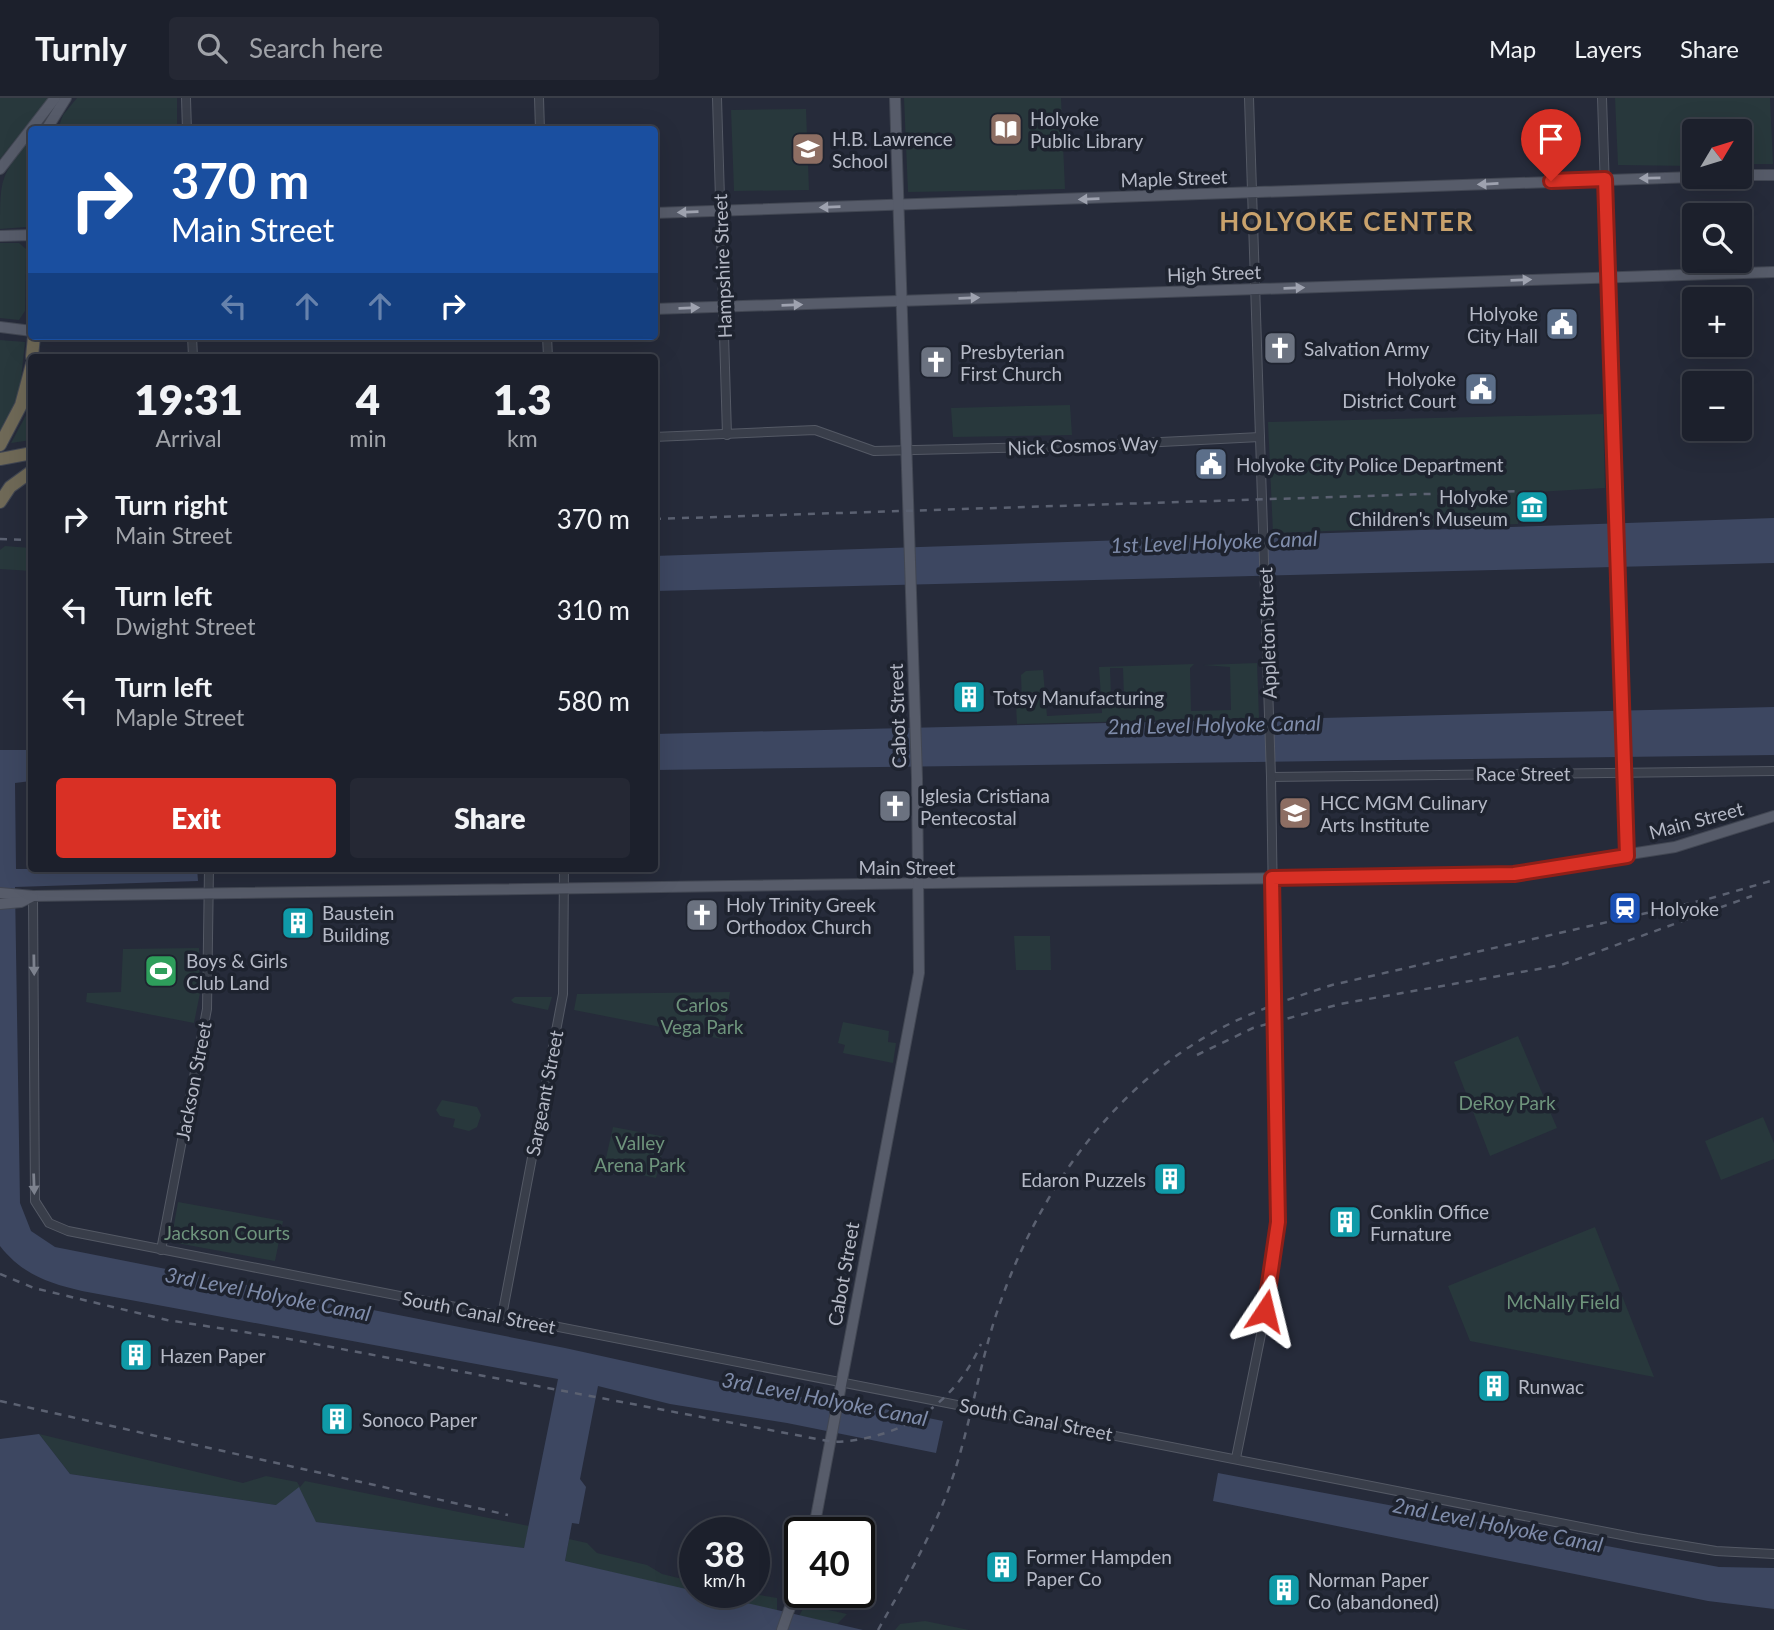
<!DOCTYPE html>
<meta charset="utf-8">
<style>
:root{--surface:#1c202c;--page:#252834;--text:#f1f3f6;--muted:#a0a3a9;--line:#3a3e48;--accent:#d93025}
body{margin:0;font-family:Lato,sans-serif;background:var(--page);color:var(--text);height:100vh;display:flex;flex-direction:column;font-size:26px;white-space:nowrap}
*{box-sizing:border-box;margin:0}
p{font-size:23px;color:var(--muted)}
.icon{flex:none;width:38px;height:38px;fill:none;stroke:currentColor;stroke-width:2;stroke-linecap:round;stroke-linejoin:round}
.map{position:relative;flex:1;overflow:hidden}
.details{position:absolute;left:28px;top:256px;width:630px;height:518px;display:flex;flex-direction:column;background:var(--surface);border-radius:7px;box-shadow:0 7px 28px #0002,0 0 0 2px var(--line)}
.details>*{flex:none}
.hud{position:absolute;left:28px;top:28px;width:630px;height:214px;border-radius:7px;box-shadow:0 7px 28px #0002,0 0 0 2px var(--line);background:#1a4fa0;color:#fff;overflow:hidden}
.needle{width:46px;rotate:52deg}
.fabs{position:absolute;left:1682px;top:21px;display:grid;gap:14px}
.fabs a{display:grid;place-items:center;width:70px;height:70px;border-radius:7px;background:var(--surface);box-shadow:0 7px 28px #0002,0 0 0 2px var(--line);font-size:35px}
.speed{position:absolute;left:679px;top:1419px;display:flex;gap:14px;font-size:35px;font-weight:700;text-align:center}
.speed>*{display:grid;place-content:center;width:91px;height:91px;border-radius:50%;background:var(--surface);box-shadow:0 7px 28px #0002,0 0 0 2px var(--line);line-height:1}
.speed small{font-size:18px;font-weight:400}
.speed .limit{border:4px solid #111;border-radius:10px;background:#fff;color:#111}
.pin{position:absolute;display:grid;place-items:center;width:60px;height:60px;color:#fff;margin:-72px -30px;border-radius:50% 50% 50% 0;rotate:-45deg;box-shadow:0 0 7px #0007}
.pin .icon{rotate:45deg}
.me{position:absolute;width:77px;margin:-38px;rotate:10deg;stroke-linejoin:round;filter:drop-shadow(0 0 5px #0008)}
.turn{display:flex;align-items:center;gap:24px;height:147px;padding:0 28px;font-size:32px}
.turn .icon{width:91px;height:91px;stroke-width:2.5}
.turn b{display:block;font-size:49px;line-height:60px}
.lanes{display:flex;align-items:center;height:66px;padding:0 28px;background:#0003;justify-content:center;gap:35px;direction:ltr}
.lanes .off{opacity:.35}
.eta{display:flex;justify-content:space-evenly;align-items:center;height:119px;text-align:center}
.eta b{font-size:42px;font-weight:800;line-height:49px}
.action{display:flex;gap:14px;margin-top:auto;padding:14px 28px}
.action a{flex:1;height:80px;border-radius:7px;background:var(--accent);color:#fff;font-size:28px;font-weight:800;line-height:80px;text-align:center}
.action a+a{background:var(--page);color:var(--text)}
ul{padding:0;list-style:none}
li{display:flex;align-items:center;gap:21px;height:91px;padding:0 28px}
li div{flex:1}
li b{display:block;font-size:26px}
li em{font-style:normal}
header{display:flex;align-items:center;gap:42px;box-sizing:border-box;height:98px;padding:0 35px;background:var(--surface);border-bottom:2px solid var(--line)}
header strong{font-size:33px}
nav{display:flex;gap:38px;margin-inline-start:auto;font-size:24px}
.search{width:490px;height:63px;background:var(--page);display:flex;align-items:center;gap:18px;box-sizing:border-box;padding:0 24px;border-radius:7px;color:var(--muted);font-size:26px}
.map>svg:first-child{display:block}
.green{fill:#28383c;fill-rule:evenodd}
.water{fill:#3d4761}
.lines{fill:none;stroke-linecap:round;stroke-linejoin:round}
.minor-casing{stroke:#545965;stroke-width:10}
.major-casing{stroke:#424753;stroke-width:12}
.highway-casing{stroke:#414652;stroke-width:14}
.minor{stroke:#393e4a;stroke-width:8}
.major{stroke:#575c6a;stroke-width:10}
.highway{stroke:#6f6957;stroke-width:12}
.rail{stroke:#5b6171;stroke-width:2.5;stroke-dasharray:7 7;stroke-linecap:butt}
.oneway{fill:#9ea2af}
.oneway2{fill:#7d828e}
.route-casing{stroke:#8d1f18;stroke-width:18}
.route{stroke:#d93025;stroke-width:12}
.labels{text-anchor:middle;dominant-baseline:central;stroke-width:7;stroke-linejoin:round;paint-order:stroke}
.poi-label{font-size:19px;fill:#b5b9c6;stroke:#1e232f;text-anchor:start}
.street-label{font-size:19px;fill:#b5b9c6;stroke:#1e232f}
.park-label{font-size:19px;fill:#6e947c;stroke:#1e232f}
.water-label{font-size:21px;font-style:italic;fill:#7f8caa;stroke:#1e232f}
.district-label{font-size:26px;font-weight:bold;letter-spacing:2px;fill:#c9a26c;stroke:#1e232f}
</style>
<header>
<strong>Turnly</strong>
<div class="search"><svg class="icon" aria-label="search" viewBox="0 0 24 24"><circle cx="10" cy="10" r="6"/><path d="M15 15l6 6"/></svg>Search here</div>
<nav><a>Map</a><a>Layers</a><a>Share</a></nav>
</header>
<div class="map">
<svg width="1774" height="1532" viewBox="0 0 1774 1532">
<rect width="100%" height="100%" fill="#262b3a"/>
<g class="green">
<polygon points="0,0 49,0 0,61"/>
<polygon points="77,0 177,0 177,31 58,31 63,17"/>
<polygon points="904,0 1061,0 1065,91 908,94"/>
<polygon points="1615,0 1770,0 1773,66 1740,66 1740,33 1694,33 1694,68 1618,67"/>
<polygon points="806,11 809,92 734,93 731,12"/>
<path d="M31 39 26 129 0 131C0 80 0 79 31 39Z"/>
<polygon points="0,145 19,145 26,151 25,213 19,222 0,220"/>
<polygon points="0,242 25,244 19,300 3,333 0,333"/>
<polygon points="1070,307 1072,337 953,339 951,310"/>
<polygon points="31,308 31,342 11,345"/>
<polygon points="1603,316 1605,390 1518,395 1518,426 1273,435 1268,324"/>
<polygon points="5,448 31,450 31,473 0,471 0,452"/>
<path d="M1257 565 1259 620 1017 626 1016 607 1022 606 1021 577 1026 573 1043 572 1047 618 1102 615 1099 569 1194 566 1190 570 1191 613 1231 612 1230 569 1203 567ZM1110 570H1123L1124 599H1111Z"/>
<polygon points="1014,838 1050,838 1051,872 1016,872"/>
<polygon points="199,850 200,895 194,925 86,904 87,895 121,894 123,851"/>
<polygon points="730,894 722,941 574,912 577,896"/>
<polygon points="515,899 552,899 548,912 514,905 511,902"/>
<polygon points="843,924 889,933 888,944 896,945 893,965 843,955 845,947 838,945"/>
<polygon points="1518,938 1557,1030 1490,1058 1454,964"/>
<polygon points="442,1002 477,1009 481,1017 477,1029 469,1033 453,1029 455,1021 440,1018 436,1012"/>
<polygon points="1763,1019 1774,1045 1774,1061 1721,1082 1705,1043"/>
<polygon points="613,1029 666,1039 656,1080 604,1069"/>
<polygon points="178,1104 283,1123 275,1163 171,1144"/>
<polygon points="1595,1129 1654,1279 1470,1243 1448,1188"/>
<polygon points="39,1336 243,1385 266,1378 297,1384 300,1389 305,1383 529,1428 524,1450 316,1424 276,1407 70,1376"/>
<polygon points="569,1441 587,1445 597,1455 647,1467 662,1476 695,1484 695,1494 565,1463"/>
<polygon points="695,1495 748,1495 777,1500 777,1513"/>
<polygon points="805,1507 847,1516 837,1526 799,1518"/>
<polygon points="925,1523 969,1532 895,1532 900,1526"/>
</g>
<g class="water">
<polygon points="1774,420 1774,465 655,493 654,458"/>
<polygon points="1774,609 1774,657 655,672 654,636"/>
<path d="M0 652H31V683L15 685 16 771 197 770 198 783 15 789 20 1105 31 1133 55 1149 565 1250 788 1299H825L943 1323 936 1355 787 1325 670 1306 598 1288 580 1381 586 1389 579 1426 572 1425 565 1463 863 1532H0V1341L39 1336 70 1376 276 1407 299 1389 316 1424 524 1450 558 1281 82 1193C48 1185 22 1176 0 1148Z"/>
<polygon points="1218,1375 1719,1469 1774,1470 1774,1511 1708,1503 1213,1403"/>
</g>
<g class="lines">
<defs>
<g id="minor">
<polyline points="186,0 187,32"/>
<polyline points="539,0 540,32"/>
<polyline points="717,0 727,337"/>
<polyline points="1602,0 1627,758"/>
<polyline points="192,238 193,259"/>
<polyline points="547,238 548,259"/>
<polyline points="654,339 815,332 874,353 1082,348 1260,339"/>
<polyline points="1271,679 1774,673"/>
<polyline points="33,798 35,1103 49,1125 68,1133 1637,1440 1716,1453 1774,1456"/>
<polyline points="161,1152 207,911 209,770"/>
<polyline points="502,1218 563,896 564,770"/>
<polyline points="1236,1360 1268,1202 1278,1124 1271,679 1249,0"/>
</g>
<g id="major">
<polyline points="46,32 66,0"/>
<polyline points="0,71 55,0"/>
<polyline points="1740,77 1774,77"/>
<polyline points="32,85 32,88"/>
<polyline points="654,115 1694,79"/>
<polyline points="0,138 32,137"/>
<polyline points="654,211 1774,174"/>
<polyline points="0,229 32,233"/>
<polyline points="0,795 33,798 1494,777 1675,749 1774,718"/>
<polyline points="0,806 21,804 33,798"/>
<polyline points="813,1435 919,875 917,680 895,0"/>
<polyline points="782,1532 800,1481"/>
</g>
<g id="highway">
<polyline points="32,259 34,238"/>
<polyline points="0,347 21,307 32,266"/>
<polyline points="0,361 32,355"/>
<polyline points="0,404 10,389 32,373"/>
</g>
</defs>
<use href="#minor" class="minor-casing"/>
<use href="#major" class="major-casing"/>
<use href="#highway" class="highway-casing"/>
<use href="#minor" class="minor"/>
<use href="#major" class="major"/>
<use href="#highway" class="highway"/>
<g class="rail">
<polyline points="654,421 1520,393"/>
<polyline points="0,441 32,442"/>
<polyline points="1197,957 1253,930 1340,906 1561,867 1752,798"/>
<path d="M0 1176 34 1190 167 1222 289 1241 833 1344C899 1342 954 1308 981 1246"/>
<polyline points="0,1303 508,1417"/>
<path d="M878 1532C904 1486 931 1439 949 1390 970 1332 978 1270 998 1211 1036 1099 1109 992 1214 934 1252 913 1292 900 1332 887L1708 801 1774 782"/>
</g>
</g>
<defs><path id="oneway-solid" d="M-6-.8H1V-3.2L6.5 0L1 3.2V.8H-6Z" transform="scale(1.75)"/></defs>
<g class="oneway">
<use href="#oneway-solid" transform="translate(1650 80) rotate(179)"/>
<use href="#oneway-solid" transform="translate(1488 86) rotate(177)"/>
<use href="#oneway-solid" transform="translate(1089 101) rotate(178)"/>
<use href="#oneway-solid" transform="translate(830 109) rotate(178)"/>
<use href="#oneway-solid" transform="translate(688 114) rotate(178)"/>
<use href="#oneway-solid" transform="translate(1521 182) rotate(-2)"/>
<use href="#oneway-solid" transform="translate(1294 190) rotate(-2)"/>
<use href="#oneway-solid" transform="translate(969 200) rotate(-2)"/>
<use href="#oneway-solid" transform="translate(792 207) rotate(-2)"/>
<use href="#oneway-solid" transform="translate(689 210) rotate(-2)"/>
</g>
<g class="oneway2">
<use href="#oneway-solid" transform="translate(34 867) rotate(89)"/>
<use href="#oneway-solid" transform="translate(34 1086) rotate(88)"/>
</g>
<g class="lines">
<defs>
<polyline id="route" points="1265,1213 1278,1124 1272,780 1514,776 1627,758 1605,81 1551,83"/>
</defs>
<use href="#route" class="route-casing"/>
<use href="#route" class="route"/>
</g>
<defs>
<symbol id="library-square" viewBox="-11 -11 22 22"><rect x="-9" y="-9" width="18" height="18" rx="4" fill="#8d6e63" stroke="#1e232f"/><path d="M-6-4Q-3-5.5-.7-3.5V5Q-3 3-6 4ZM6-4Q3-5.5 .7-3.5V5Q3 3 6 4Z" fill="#fff"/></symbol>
<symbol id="school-square" viewBox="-11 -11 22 22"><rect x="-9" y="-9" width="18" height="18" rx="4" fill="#8d6e63" stroke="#1e232f"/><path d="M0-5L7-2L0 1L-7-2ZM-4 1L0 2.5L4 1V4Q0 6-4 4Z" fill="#fff"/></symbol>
<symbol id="civic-square" viewBox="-11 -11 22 22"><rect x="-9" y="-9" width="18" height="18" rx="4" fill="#5c6f8a" stroke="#1e232f"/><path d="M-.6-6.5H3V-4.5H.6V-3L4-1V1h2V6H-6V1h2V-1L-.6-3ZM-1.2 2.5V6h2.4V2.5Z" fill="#fff"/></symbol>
<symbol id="church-square" viewBox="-11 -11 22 22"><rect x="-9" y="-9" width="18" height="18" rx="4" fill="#6b7280" stroke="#1e232f"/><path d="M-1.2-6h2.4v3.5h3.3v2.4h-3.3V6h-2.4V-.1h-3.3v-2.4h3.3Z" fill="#fff"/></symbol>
<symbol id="museum-square" viewBox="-11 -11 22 22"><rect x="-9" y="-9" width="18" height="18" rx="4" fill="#0f9aa8" stroke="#1e232f"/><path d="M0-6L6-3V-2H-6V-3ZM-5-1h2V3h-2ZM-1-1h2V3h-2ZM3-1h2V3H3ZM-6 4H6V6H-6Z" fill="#fff"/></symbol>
<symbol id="building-square" viewBox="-11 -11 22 22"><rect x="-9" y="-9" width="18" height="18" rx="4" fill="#0f9aa8" stroke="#1e232f"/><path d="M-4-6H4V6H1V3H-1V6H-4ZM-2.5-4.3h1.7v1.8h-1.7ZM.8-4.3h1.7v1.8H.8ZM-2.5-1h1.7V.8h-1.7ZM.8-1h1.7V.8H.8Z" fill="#fff"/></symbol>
<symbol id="university-square" viewBox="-11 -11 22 22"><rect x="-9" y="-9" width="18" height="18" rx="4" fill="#8d6e63" stroke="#1e232f"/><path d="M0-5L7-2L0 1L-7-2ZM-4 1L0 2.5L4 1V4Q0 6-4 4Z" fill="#fff"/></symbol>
<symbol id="station-square" viewBox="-11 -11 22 22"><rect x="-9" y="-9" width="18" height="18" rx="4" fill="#1a4fb4" stroke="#1e232f"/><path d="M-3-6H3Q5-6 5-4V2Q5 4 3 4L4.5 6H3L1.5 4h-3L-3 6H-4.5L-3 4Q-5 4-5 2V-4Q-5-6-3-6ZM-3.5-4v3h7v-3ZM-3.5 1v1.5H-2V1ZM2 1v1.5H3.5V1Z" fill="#fff"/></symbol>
<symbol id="stadium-square" viewBox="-11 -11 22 22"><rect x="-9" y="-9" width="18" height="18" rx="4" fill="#2e9e5b" stroke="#1e232f"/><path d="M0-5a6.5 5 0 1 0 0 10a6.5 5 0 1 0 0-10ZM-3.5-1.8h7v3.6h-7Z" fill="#fff"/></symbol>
</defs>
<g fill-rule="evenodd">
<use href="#library-square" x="987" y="12" width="38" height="38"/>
<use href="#school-square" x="789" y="32" width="38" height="38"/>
<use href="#civic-square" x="1543" y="207" width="38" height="38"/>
<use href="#church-square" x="1261" y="231" width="38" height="38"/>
<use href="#church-square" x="917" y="245" width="38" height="38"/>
<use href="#civic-square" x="1462" y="272" width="38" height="38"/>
<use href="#civic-square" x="1192" y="347" width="38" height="38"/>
<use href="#museum-square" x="1513" y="390" width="38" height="38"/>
<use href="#building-square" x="950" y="580" width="38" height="38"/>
<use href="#church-square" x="876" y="689" width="38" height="38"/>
<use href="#university-square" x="1276" y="696" width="38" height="38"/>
<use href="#station-square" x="1606" y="791" width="38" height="38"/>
<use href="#church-square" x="683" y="798" width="38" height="38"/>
<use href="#building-square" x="279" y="806" width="38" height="38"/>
<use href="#stadium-square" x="142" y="854" width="38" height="38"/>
<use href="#building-square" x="1151" y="1062" width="38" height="38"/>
<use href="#building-square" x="1326" y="1105" width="38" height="38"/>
<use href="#building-square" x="117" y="1238" width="38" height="38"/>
<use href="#building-square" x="1475" y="1269" width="38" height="38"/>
<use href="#building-square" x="318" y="1302" width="38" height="38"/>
<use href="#building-square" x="983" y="1450" width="38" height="38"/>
<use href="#building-square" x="1265" y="1473" width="38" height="38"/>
</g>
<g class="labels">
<g class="poi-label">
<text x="1030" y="20">Holyoke<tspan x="1030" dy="22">Public Library</tspan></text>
<text x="832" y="40">H.B. Lawrence<tspan x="832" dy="22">School</tspan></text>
<text x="1538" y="215" text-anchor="end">Holyoke<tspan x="1538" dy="22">City Hall</tspan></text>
<text x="1304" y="250">Salvation Army</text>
<text x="960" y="253">Presbyterian<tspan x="960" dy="22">First Church</tspan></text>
<text x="1456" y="280" text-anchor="end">Holyoke<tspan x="1456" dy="22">District Court</tspan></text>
<text x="1236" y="366">Holyoke City Police Department</text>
<text x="1508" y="398" text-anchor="end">Holyoke<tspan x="1508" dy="22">Children's Museum</tspan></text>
<text x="993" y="599">Totsy Manufacturing</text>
<text x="920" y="697">Iglesia Cristiana<tspan x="920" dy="22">Pentecostal</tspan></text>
<text x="1320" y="704">HCC MGM Culinary<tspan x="1320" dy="22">Arts Institute</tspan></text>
<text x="726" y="806">Holy Trinity Greek<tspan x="726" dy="22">Orthodox Church</tspan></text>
<text x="1650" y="810">Holyoke</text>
<text x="322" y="814">Baustein<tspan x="322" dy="22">Building</tspan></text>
<text x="186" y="862">Boys &amp; Girls<tspan x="186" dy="22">Club Land</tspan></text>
<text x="1146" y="1081" text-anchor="end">Edaron Puzzels</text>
<text x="1370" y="1113">Conklin Office<tspan x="1370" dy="22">Furnature</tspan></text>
<text x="160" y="1257">Hazen Paper</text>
<text x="1518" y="1288">Runwac</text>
<text x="362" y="1321">Sonoco Paper</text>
<text x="1026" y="1458">Former Hampden<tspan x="1026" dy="22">Paper Co</tspan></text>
<text x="1308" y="1481">Norman Paper<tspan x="1308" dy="22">Co (abandoned)</tspan></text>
</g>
<g class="street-label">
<text transform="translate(1174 80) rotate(-2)">Maple Street</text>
<text transform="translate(722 168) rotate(-92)">Hampshire Street</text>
<text transform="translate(1214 175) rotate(-2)">High Street</text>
<text transform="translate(1083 347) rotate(-2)">Nick Cosmos Way</text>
<text transform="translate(1267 535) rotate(-92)">Appleton Street</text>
<text transform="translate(897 618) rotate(-92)">Cabot Street</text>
<text x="1523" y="675">Race Street</text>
<text transform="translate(1696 722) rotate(-15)">Main Street</text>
<text x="907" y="769">Main Street</text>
<text transform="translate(193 983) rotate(-79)">Jackson Street</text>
<text transform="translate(544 995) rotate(-79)">Sargeant Street</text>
<text transform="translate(843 1176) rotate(-80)">Cabot Street</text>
<text transform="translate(479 1214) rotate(11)">South Canal Street</text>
<text transform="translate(1036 1321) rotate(11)">South Canal Street</text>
</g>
<g class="park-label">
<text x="702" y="906">Carlos<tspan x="702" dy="22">Vega Park</tspan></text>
<text x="1507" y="1004">DeRoy Park</text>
<text x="640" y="1044">Valley<tspan x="640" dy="22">Arena Park</tspan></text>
<text x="227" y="1134">Jackson Courts</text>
<text x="1563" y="1203">McNally Field</text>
</g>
<g class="water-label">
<text transform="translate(1214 443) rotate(-2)">1st Level Holyoke Canal</text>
<text transform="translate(1214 626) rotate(-1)">2nd Level Holyoke Canal</text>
<text transform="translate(268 1195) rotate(11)">3rd Level Holyoke Canal</text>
<text transform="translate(825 1300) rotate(11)">3rd Level Holyoke Canal</text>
<text transform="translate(1498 1426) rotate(11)">2nd Level Holyoke Canal</text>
</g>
<g class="district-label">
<text x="1347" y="123">HOLYOKE CENTER</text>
</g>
</g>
</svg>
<div class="fabs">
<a><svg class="needle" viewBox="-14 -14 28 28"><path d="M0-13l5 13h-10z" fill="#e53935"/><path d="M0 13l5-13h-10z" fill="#a0a3a9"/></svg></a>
<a><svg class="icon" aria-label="search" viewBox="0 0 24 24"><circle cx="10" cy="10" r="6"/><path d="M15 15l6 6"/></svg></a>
<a>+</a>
<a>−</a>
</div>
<div class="speed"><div>38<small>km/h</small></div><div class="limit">40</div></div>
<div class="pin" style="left:1551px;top:83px;background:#d93025"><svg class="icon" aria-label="arrive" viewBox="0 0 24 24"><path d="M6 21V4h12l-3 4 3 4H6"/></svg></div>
<svg class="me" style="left:1265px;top:1213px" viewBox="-20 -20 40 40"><path d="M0-17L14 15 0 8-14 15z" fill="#d93025" stroke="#fff" stroke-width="4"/></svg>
<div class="hud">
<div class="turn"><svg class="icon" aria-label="right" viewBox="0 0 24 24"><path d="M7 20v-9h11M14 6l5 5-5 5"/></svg><div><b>370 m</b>Main Street</div></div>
<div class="lanes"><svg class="icon off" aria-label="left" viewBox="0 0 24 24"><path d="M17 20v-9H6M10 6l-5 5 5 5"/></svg><svg class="icon off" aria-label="ahead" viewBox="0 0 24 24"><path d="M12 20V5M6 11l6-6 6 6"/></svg><svg class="icon off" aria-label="ahead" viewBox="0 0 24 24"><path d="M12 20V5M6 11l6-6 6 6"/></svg><svg class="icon" aria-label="right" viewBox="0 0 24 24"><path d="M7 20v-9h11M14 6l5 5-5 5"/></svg></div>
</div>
<section class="details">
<div class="eta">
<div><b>19:31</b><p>Arrival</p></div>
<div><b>4</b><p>min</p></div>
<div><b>1.3</b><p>km</p></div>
</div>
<ul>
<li><svg class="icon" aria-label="right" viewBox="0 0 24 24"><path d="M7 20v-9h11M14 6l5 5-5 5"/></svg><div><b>Turn right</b><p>Main Street</p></div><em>370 m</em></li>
<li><svg class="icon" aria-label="left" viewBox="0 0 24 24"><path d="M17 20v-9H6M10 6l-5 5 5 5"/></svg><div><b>Turn left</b><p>Dwight Street</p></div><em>310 m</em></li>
<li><svg class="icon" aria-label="left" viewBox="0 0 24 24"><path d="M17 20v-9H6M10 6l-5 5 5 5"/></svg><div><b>Turn left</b><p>Maple Street</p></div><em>580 m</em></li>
</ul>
<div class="action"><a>Exit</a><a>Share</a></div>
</section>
</div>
